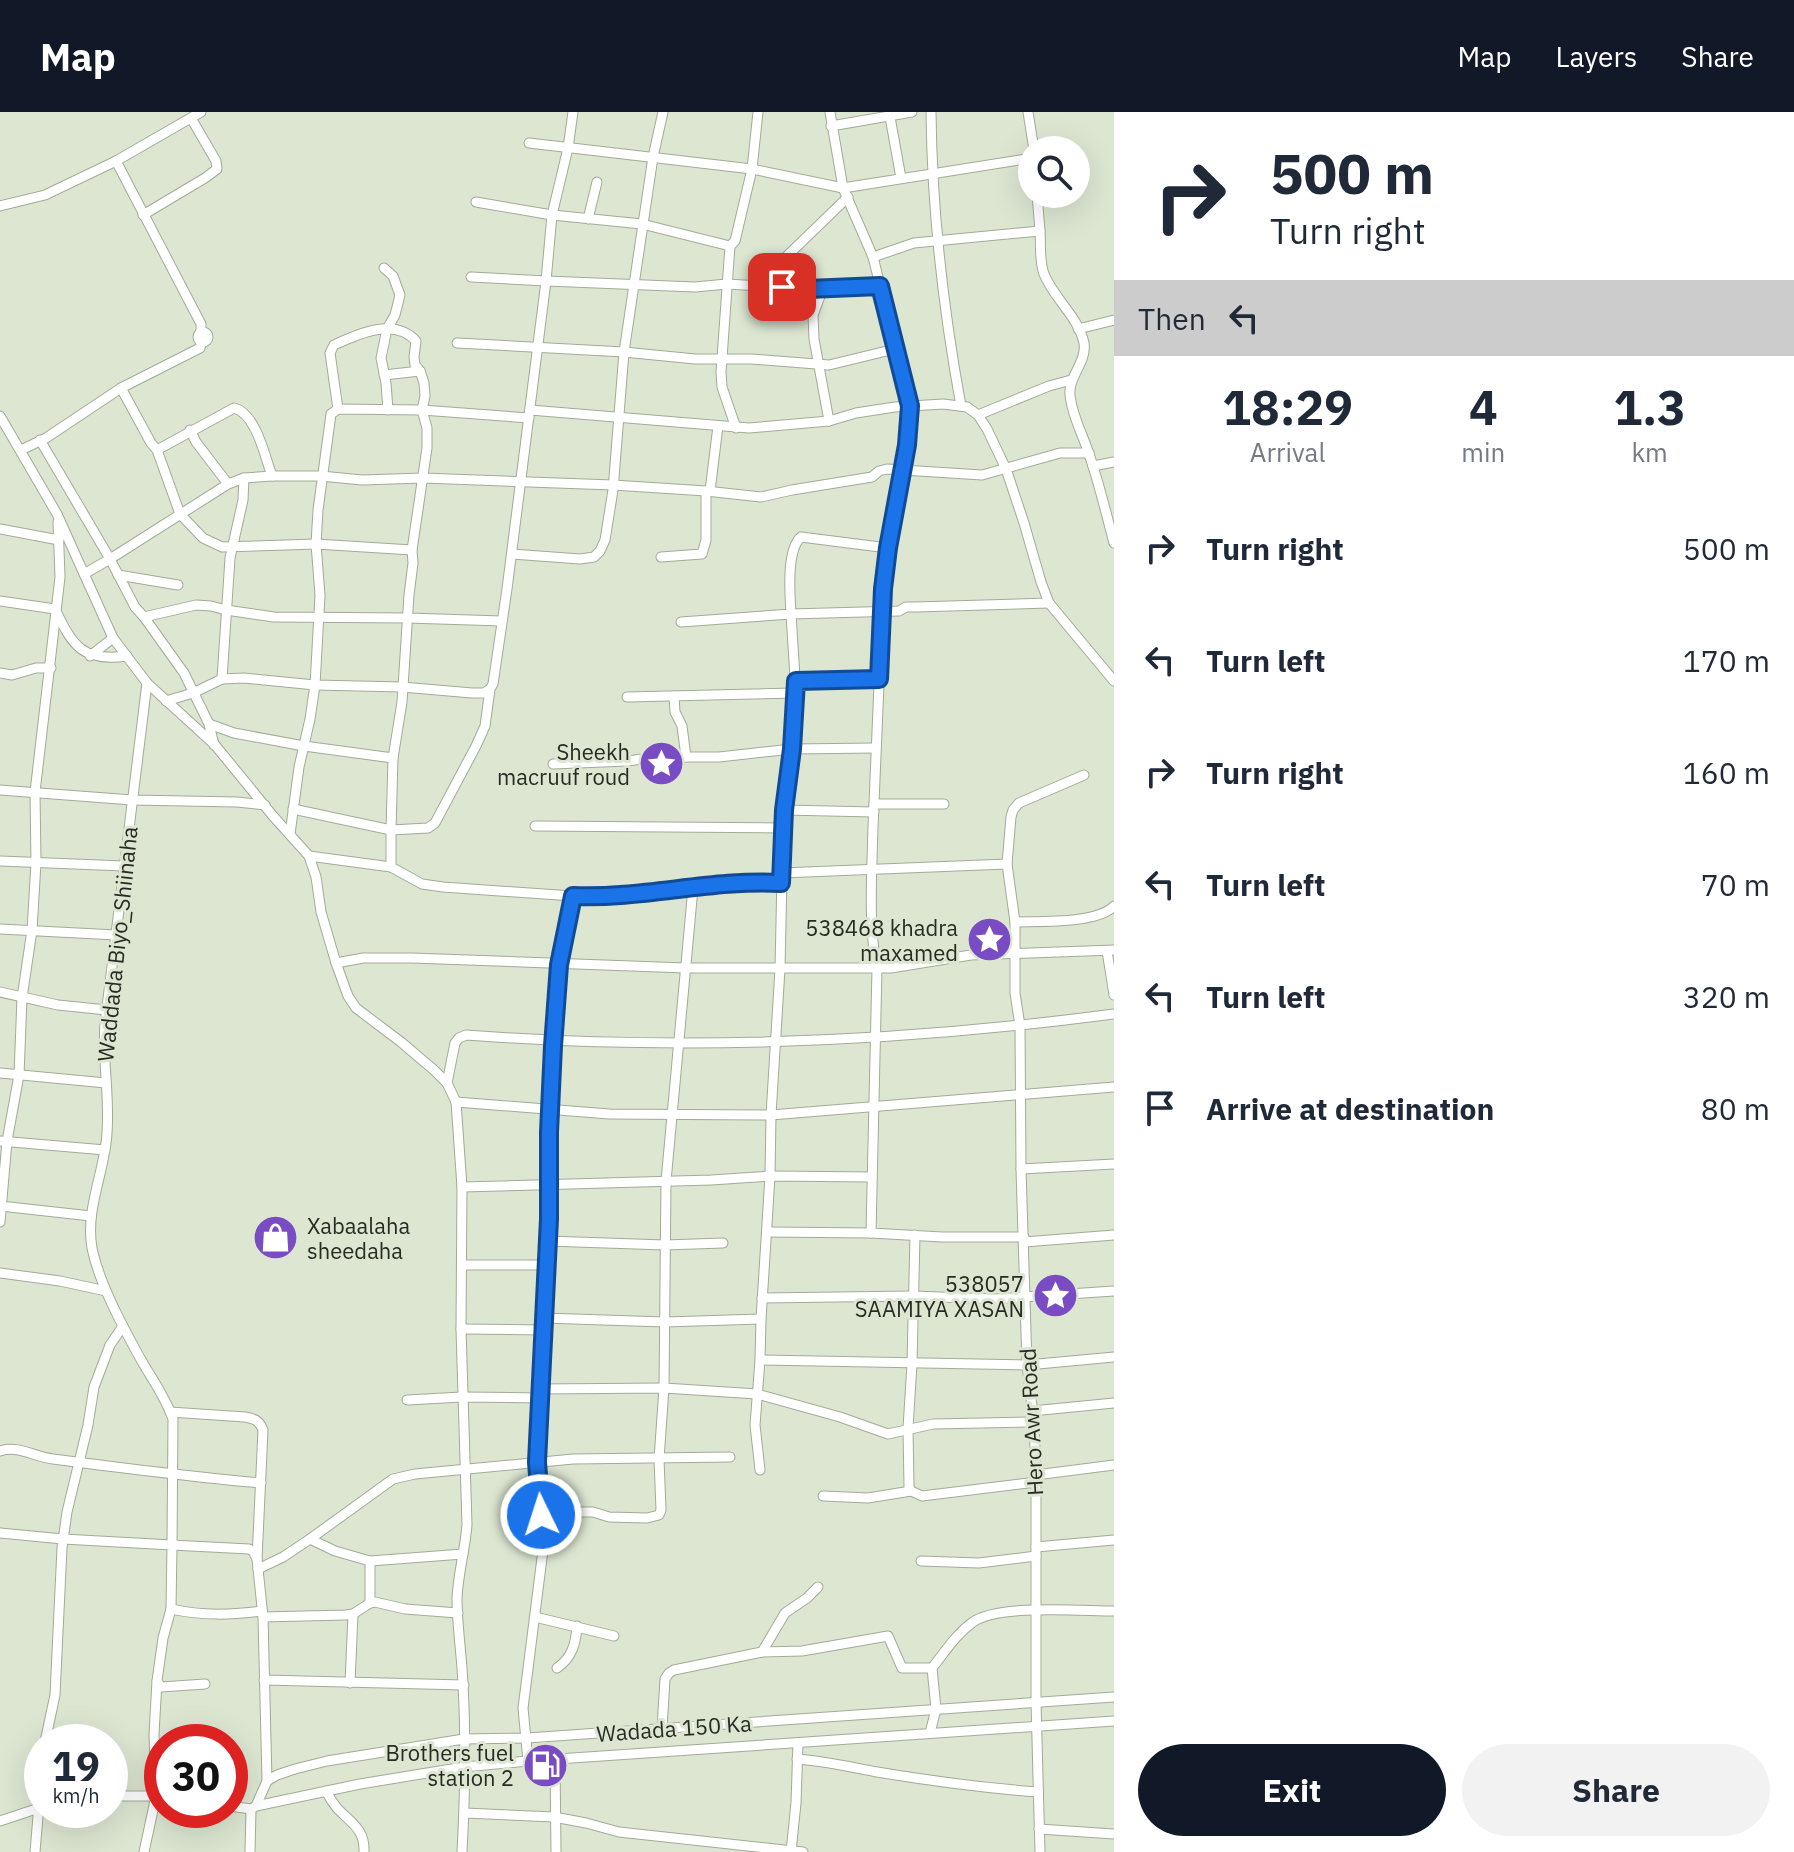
<!DOCTYPE html>
<style>
:root{--surface:#fff;--page:#f2f2f3;--text:#1f2937;--muted:#747a83;--accent:#111827}
body{margin:0;font-family:"IBM Plex Sans",sans-serif;background:var(--page);color:var(--text);height:100vh;display:flex;flex-direction:column;font-size:30px;white-space:nowrap}
*{box-sizing:border-box;margin:0}
p{font-size:26px;color:var(--muted)}
.icon{flex:none;width:44px;height:44px;fill:none;stroke:currentColor;stroke-width:2;stroke-linecap:round;stroke-linejoin:round}
.map{position:relative;flex:1;overflow:hidden}
.side{display:flex;flex-direction:column;background:var(--surface);width:680px}
.side>*{flex:none}
.guide{background:#fff;color:var(--text);overflow:hidden}
.buttons{position:absolute;left:1018px;top:24px;display:grid;gap:16px}
.buttons a{display:grid;place-items:center;width:72px;height:72px;border-radius:50%;background:var(--surface);box-shadow:0 8px 32px #0002;font-size:40px}
.speed{position:absolute;left:24px;top:1612px;display:flex;gap:16px;font-size:40px;font-weight:700;text-align:center}
.speed>*{display:grid;place-content:center;width:104px;height:104px;border-radius:50%;background:var(--surface);box-shadow:0 8px 32px #0002;line-height:1}
.speed small{font-size:20px;font-weight:400}
.speed .limit{border:12px solid #d22;background:#fff;color:#111}
.pin{position:absolute;display:grid;place-items:center;width:68px;height:68px;color:#fff;margin:-34px;border-radius:16px;box-shadow:0 4px 12px #0006}
.me{position:absolute;width:88px;margin:-44px;rotate:356deg;stroke-linejoin:round;filter:drop-shadow(0 0 6px #0008)}
.turn{display:flex;align-items:center;gap:28px;height:168px;padding:0 24px;font-size:36px}
.turn .icon{width:104px;height:104px;stroke-width:2.5}
.turn b{display:block;font-size:56px;line-height:68px}
.then{display:flex;align-items:center;height:76px;padding:0 24px;background:#0003;gap:16px;font-size:30px}
.eta{display:flex;justify-content:space-evenly;align-items:center;height:136px;text-align:center}
.eta b{font-size:48px;font-weight:700;line-height:56px}
.cta{display:flex;gap:16px;margin-top:auto;padding:16px 24px}
.cta a{flex:1;height:92px;border-radius:48px;background:var(--accent);color:#fff;font-size:32px;font-weight:700;line-height:92px;text-align:center}
.cta a+a{background:var(--page);color:var(--text)}
ul{padding:0;list-style:none}
li{display:flex;align-items:center;gap:24px;height:112px;padding:0 24px}
li div{flex:1}
li b{display:block;font-size:30px}
li em{font-style:normal}
header{display:flex;align-items:center;gap:48px;box-sizing:border-box;height:112px;padding:0 40px;background:var(--accent);color:#fff}
header strong{font-size:38px}
nav{display:flex;gap:44px;margin-inline-start:auto;font-size:28px}
main{display:flex;flex:1;min-height:0}
.map>svg:first-child{display:block}
.lines{fill:none;stroke-linecap:round;stroke-linejoin:round}
.minor-casing{stroke:#a2ab97;stroke-width:11}
.minor{stroke:#fff;stroke-width:9}
.route-casing{stroke:#114b97;stroke-width:20}
.route{stroke:#1a73e8;stroke-width:14}
.labels{text-anchor:middle;dominant-baseline:central;stroke-width:6;stroke-linejoin:round;paint-order:stroke}
.poi-label{font-size:22px;fill:#272b23;stroke:#dce6d1;text-anchor:end}
.street-label{font-size:22px;fill:#272b23;stroke:#dce6d1}
</style>
<header>
<strong>Map</strong>
<nav><a>Map</a><a>Layers</a><a>Share</a></nav>
</header>
<main>
<div class="map">
<svg width="1114" height="1740" viewBox="0 0 1114 1740">
<rect width="100%" height="100%" fill="#dce6d1"/>
<g class="lines">
<defs>
<g id="minor">
<path d="M830 0 843 76 873 145 910 294 907 333 888 436 883 477C880 556 876 636 873 715 872 757 868 816 877 856L871 1121 942 1125H1024"/>
<path d="M931 0C932 99 943 196 961 294"/>
<polyline points="1028,0 1034,38"/>
<polyline points="890,5 901,66"/>
<polyline points="831,14 912,0"/>
<polyline points="529,31 752,57 843,76 1032,46"/>
<polyline points="116,49 201,212 201,220"/>
<path d="M1037 82C1038 94 1039 107 1040 119 1041 133 1039 148 1044 162 1054 187 1078 204 1084 231 1087 250 1068 265 1070 283 1072 304 1083 323 1089 342 1099 371 1106 401 1114 431"/>
<polyline points="476,90 552,103 642,112 730,134"/>
<polyline points="0,94 45,83 116,49 201,0"/>
<polyline points="143,103 205,66 217,57 216,49 191,6"/>
<polyline points="588,107 597,70"/>
<polyline points="873,145 914,131 1040,119"/>
<polyline points="384,156 393,164 400,183 395,203 387,217 381,246 386,271 388,298"/>
<polyline points="471,165 546,169 552,103 568,36 573,0"/>
<polyline points="756,174 848,85"/>
<polyline points="823,176 813,203 814,227 829,309"/>
<polyline points="1078,217 1114,208"/>
<circle cx="203" cy="225" r="5"/>
<polyline points="457,231 624,240 695,247 751,247 829,253 895,237"/>
<polyline points="384,263 420,259"/>
<polyline points="121,276 200,236 202,229"/>
<polyline points="530,298 749,316 829,309 856,301 895,295 943,292 967,295 978,303 987,317 1006,357 1024,411 1041,470 1049,491 1114,569"/>
<polyline points="978,303 1049,274 1071,268"/>
<path d="M0 304 57 402 113 526 147 571 215 633 273 704 309 744 316 765 321 800 336 851 348 884 356 896 401 930 434 958 447 971 456 990 462 1075 461 1217 467 1413C465 1438 458 1462 457 1486 457 1515 462 1544 463 1573 466 1628 465 1685 462 1740"/>
<polyline points="736,316 722,275 721,260 730,134 735,129 752,57 758,0"/>
<polyline points="190,318 196,330 228,372"/>
<polyline points="40,328 110,447 135,495 144,505 184,561 209,612 214,633"/>
<polyline points="21,338 46,326 121,276 151,331 157,338 180,402 203,426 222,435 316,432 412,438"/>
<path d="M157 338 234 296C256 301 265 345 272 364"/>
<polyline points="1093,354 1114,350"/>
<polyline points="710,379 718,314"/>
<polyline points="0,417 59,428"/>
<polyline points="512,442 580,447 594,445 600,439 605,428 613,378 624,240 653,45 663,0"/>
<polyline points="661,445 702,442 706,428 706,379"/>
<polyline points="84,462 110,447 228,372 244,366 272,364 321,364 362,368 423,366 613,373 706,379 761,385 792,378 872,365 879,359 887,357 982,363 1060,341 1089,341"/>
<polyline points="118,463 178,473"/>
<path d="M0 489 55 497C73 535 83 550 127 544"/>
<polyline points="144,505 196,493 211,494 226,498 274,505 407,506 502,509"/>
<path d="M681 510 791 502C790 483 786 438 801 425L888 436"/>
<polyline points="90,544 113,526"/>
<polyline points="0,561 12,563 36,556 51,556"/>
<polyline points="222,567 230,446 243,388 244,366"/>
<polyline points="796,569 879,567"/>
<path d="M147 571 105 911C102 948 110 984 107 1021 105 1059 85 1097 92 1136 99 1172 126 1221 144 1253 155 1271 166 1287 173 1307L172 1433 249 1437 253 1439 257 1447 263 1505 267 1669"/>
<polyline points="490,577 485,614 476,634 435,711 428,716 391,718 391,755 422,772 443,775 573,784"/>
<polyline points="674,584 675,600 682,614 686,645"/>
<polyline points="627,585 796,581"/>
<polyline points="166,589 193,581 222,567 244,566 315,573 402,575 472,581 484,581 490,577 493,572 507,477 546,169 695,175 727,172 808,177 880,174"/>
<path d="M209 612 234 621 304 634 393 646 402 590 409 483 413 451 412 438 427 336V316L422 298 425 284 424 271 420 259 415 253 414 245 416 229C394 205 358 222 334 233L330 241 338 297"/>
<polyline points="553,652 628,649 656,645 719,645 792,637 876,636"/>
<polyline points="0,678 132,688 237,690 265,693"/>
<polyline points="874,692 944,692"/>
<polyline points="293,697 391,718 393,646"/>
<polyline points="784,698 874,700"/>
<polyline points="535,714 783,716"/>
<polyline points="290,722 299,655 310,607 315,573 320,483 316,432 318,398 331,302 338,297 422,298 529,306"/>
<polyline points="309,744 391,755"/>
<polyline points="0,749 124,754"/>
<polyline points="781,761 1007,752"/>
<path d="M1015 810C1039 809 1097 812 1114 794"/>
<polyline points="0,817 116,823"/>
<polyline points="1107,839 1114,883"/>
<polyline points="336,851 363,846 412,846 686,856 891,856 971,843 1114,838"/>
<polyline points="0,880 58,893 107,898"/>
<polyline points="0,961 106,971"/>
<path d="M447 971 455 931 459 926 466 923C680 939 901 930 1114 902"/>
<polyline points="456,990 609,1002 771,1003 1114,975"/>
<polyline points="0,1029 105,1038"/>
<polyline points="1021,1057 1114,1052"/>
<polyline points="462,1075 711,1068 770,1064 872,1065"/>
<polyline points="0,1094 91,1104"/>
<polyline points="0,1110 7,1029 19,963 22,886 32,818 36,751 35,680 60,465 58,410"/>
<polyline points="767,1120 871,1121"/>
<polyline points="547,1129 665,1133 723,1131"/>
<polyline points="1024,1130 1114,1123"/>
<polyline points="462,1153 546,1153"/>
<polyline points="0,1161 60,1169 106,1179"/>
<polyline points="762,1186 913,1184 995,1187 1114,1179"/>
<polyline points="543,1206 665,1210 761,1207"/>
<polyline points="461,1217 543,1218"/>
<polyline points="760,1248 1027,1253 1114,1245"/>
<polyline points="539,1277 664,1276 757,1282 840,1305 888,1322 933,1312 1034,1310"/>
<polyline points="407,1288 462,1285 539,1286"/>
<polyline points="1032,1299 1114,1291"/>
<path d="M170 1300 245 1305C255 1307 259 1308 263 1318L257 1447"/>
<polyline points="908,1316 912,1252 915,1123"/>
<polyline points="908,1317 909,1375 911,1379"/>
<path d="M0 1339C19 1333 34 1345 53 1347 122 1356 191 1365 261 1371"/>
<polyline points="760,1358 755,1313 760,1248 761,1207 770,1064 771,1003 780,857 783,716 792,637 793,596 796,581 791,502 899,499 906,495 916,495 1049,491"/>
<polyline points="1036,1363 1114,1353"/>
<polyline points="823,1384 868,1386 911,1379 922,1384 1036,1370"/>
<polyline points="541,1403 582,1400 593,1400 609,1405 647,1406 659,1403 661,1398 659,1347 664,1276 666,1069 693,776"/>
<path d="M0 1421 63 1427 172 1433 171 1497C203 1504 231 1503 262 1499"/>
<polyline points="310,1427 335,1439 370,1449 463,1442"/>
<polyline points="1036,1435 1114,1428"/>
<polyline points="921,1449 979,1451 1036,1444"/>
<polyline points="258,1457 283,1445 310,1427 393,1367 415,1362 573,1347 730,1345"/>
<polyline points="370,1491 370,1449"/>
<polyline points="171,1497 163,1526 157,1569 161,1575 205,1572"/>
<polyline points="263,1505 345,1503 353,1502 370,1491 375,1490 405,1497 458,1501"/>
<polyline points="535,1505 614,1524"/>
<polyline points="762,1540 785,1501 807,1486 818,1475"/>
<path d="M557 1556C572 1546 576 1531 577 1514"/>
<polyline points="264,1568 464,1573"/>
<polyline points="350,1571 353,1502"/>
<polyline points="662,1616 665,1567 669,1561 674,1558 762,1540 802,1539 888,1524 902,1556 932,1556"/>
<path d="M930 1621 936 1597 932 1556C945 1540 956 1522 973 1510 999 1492 1081 1499 1114 1499"/>
<polyline points="45,1630 55,1583 62,1436 67,1400 88,1313 94,1275 110,1233 123,1214"/>
<polyline points="555,1646 556,1740"/>
<path d="M797 1647C825 1649 850 1655 877 1660 931 1669 984 1676 1038 1680"/>
<path d="M528 1649 523 1596 543 1438 537 1350 549 1107V1020L553 934 559 853 573 784C643 787 712 768 781 771"/>
<path d="M326 1679C329 1685 333 1691 337 1696 351 1711 365 1717 364 1740"/>
<polyline points="110,1684 159,1684"/>
<polyline points="230,1694 251,1697 256,1694 360,1672 464,1655 528,1649 1114,1609"/>
<polyline points="256,1694 267,1669 277,1663 295,1657 327,1649 464,1627 527,1626 1114,1585"/>
<polyline points="464,1701 554,1705 586,1711 619,1720 803,1740"/>
<polyline points="0,1709 42,1695"/>
<polyline points="1039,1717 1114,1722"/>
<polyline points="35,1740 42,1657"/>
<polyline points="144,1740 156,1684 154,1622 157,1569"/>
<polyline points="250,1740 251,1697"/>
<polyline points="791,1740 796,1691 798,1631"/>
<polyline points="1040,1740 1036,1590 1036,1363 1034,1310 1027,1253 1021,1057 1020,914 1015,881 1015,810 1007,752 1011,705 1013,698 1019,691 1084,663"/>
</g>
</defs>
<use href="#minor" class="minor-casing"/>
<use href="#minor" class="minor"/>
</g>
<g class="lines">
<defs>
<path id="route" d="M541 1403 537 1350 549 1107V1020L553 934 559 853 573 784C643 787 712 767 781 771L784 698 792 637 796 569 879 567 883 477 888 436 907 333 910 294 880 174 808 177 782 175"/>
</defs>
<use href="#route" class="route-casing"/>
<use href="#route" class="route"/>
</g>
<defs>
<symbol id="sight-disc" viewBox="-11 -11 22 22"><circle r="9.5" fill="#7a4cc4" stroke="#dce6d1"/><path d="M0-6L1.8-2.2L6-1.7L2.9 1.2L3.7 5.4L0 3.3L-3.7 5.4L-2.9 1.2L-6-1.7L-1.8-2.2Z" fill="#fff"/></symbol>
<symbol id="shop-disc" viewBox="-11 -11 22 22"><circle r="9.5" fill="#7a4cc4" stroke="#dce6d1"/><path d="M-5-2.5h2.3a2.7 3.5 0 0 1 5.4 0H5L5.5 6h-11ZM-1.5-2.5h3a1.5 2.3 0 0 0-3 0Z" fill="#fff"/></symbol>
<symbol id="fuel-disc" viewBox="-11 -11 22 22"><circle r="9.5" fill="#7a4cc4" stroke="#dce6d1"/><path d="M-5.5-6h7V0h2V4h1.3V-2.5L3-4.5l.8-.8L6-3V5H2.5V1h-1V6h-7ZM-4.2-4.7v3.2H.2V-4.7Z" fill="#fff"/></symbol>
</defs>
<g fill-rule="evenodd">
<use href="#sight-disc" x="636" y="626" width="51" height="51"/>
<use href="#sight-disc" x="964" y="802" width="51" height="51"/>
<use href="#shop-disc" x="250" y="1100" width="51" height="51"/>
<use href="#sight-disc" x="1030" y="1158" width="51" height="51"/>
<use href="#fuel-disc" x="520" y="1628" width="51" height="51"/>
</g>
<g class="labels">
<g class="poi-label">
<text x="630" y="639">Sheekh<tspan x="630" dy="25">macruuf roud</tspan></text>
<text x="958" y="815">538468 khadra<tspan x="958" dy="25">maxamed</tspan></text>
<text x="307" y="1113" text-anchor="start">Xabaalaha<tspan x="307" dy="25">sheedaha</tspan></text>
<text x="1024" y="1171">538057<tspan x="1024" dy="25">SAAMIYA XASAN</tspan></text>
<text x="514" y="1640">Brothers fuel<tspan x="514" dy="25">station 2</tspan></text>
</g>
<g class="street-label">
<text transform="translate(117 832) rotate(-84)">Waddada Biyo_Shiinaha</text>
<text transform="translate(1031 1310) rotate(-93)">Hero Awr Road</text>
<text transform="translate(674 1616) rotate(-4)">Wadada 150 Ka</text>
</g>
</g>
</svg>
<div class="buttons">
<a><svg class="icon" aria-label="search" viewBox="0 0 24 24"><circle cx="10" cy="10" r="6"/><path d="M15 15l6 6"/></svg></a>
</div>
<div class="speed"><div>19<small>km/h</small></div><div class="limit">30</div></div>
<div class="pin" style="left:782px;top:175px;background:#d93025"><svg class="icon" aria-label="arrive" viewBox="0 0 24 24"><path d="M6 21V4h12l-3 4 3 4H6"/></svg></div>
<svg class="me" style="left:541px;top:1403px" viewBox="-20 -20 40 40"><circle r="17" fill="#1a73e8" stroke="#fff" stroke-width="3"/><path d="M0-11L8 9 0 5-8 9z" fill="#fff"/></svg>
</div>
<section class="side">
<div class="guide">
<div class="turn"><svg class="icon" aria-label="right" viewBox="0 0 24 24"><path d="M7 20v-9h11M14 6l5 5-5 5"/></svg><div><b>500 m</b>Turn right</div></div>
<div class="then">Then<svg class="icon" aria-label="left" viewBox="0 0 24 24"><path d="M17 20v-9H6M10 6l-5 5 5 5"/></svg></div>
</div>
<div class="eta">
<div><b>18:29</b><p>Arrival</p></div>
<div><b>4</b><p>min</p></div>
<div><b>1.3</b><p>km</p></div>
</div>
<ul>
<li><svg class="icon" aria-label="right" viewBox="0 0 24 24"><path d="M7 20v-9h11M14 6l5 5-5 5"/></svg><div><b>Turn right</b></div><em>500 m</em></li>
<li><svg class="icon" aria-label="left" viewBox="0 0 24 24"><path d="M17 20v-9H6M10 6l-5 5 5 5"/></svg><div><b>Turn left</b></div><em>170 m</em></li>
<li><svg class="icon" aria-label="right" viewBox="0 0 24 24"><path d="M7 20v-9h11M14 6l5 5-5 5"/></svg><div><b>Turn right</b></div><em>160 m</em></li>
<li><svg class="icon" aria-label="left" viewBox="0 0 24 24"><path d="M17 20v-9H6M10 6l-5 5 5 5"/></svg><div><b>Turn left</b></div><em>70 m</em></li>
<li><svg class="icon" aria-label="left" viewBox="0 0 24 24"><path d="M17 20v-9H6M10 6l-5 5 5 5"/></svg><div><b>Turn left</b></div><em>320 m</em></li>
<li><svg class="icon" aria-label="arrive" viewBox="0 0 24 24"><path d="M6 21V4h12l-3 4 3 4H6"/></svg><div><b>Arrive at destination</b></div><em>80 m</em></li>
</ul>
<div class="cta"><a>Exit</a><a>Share</a></div>
</section>
</main>
